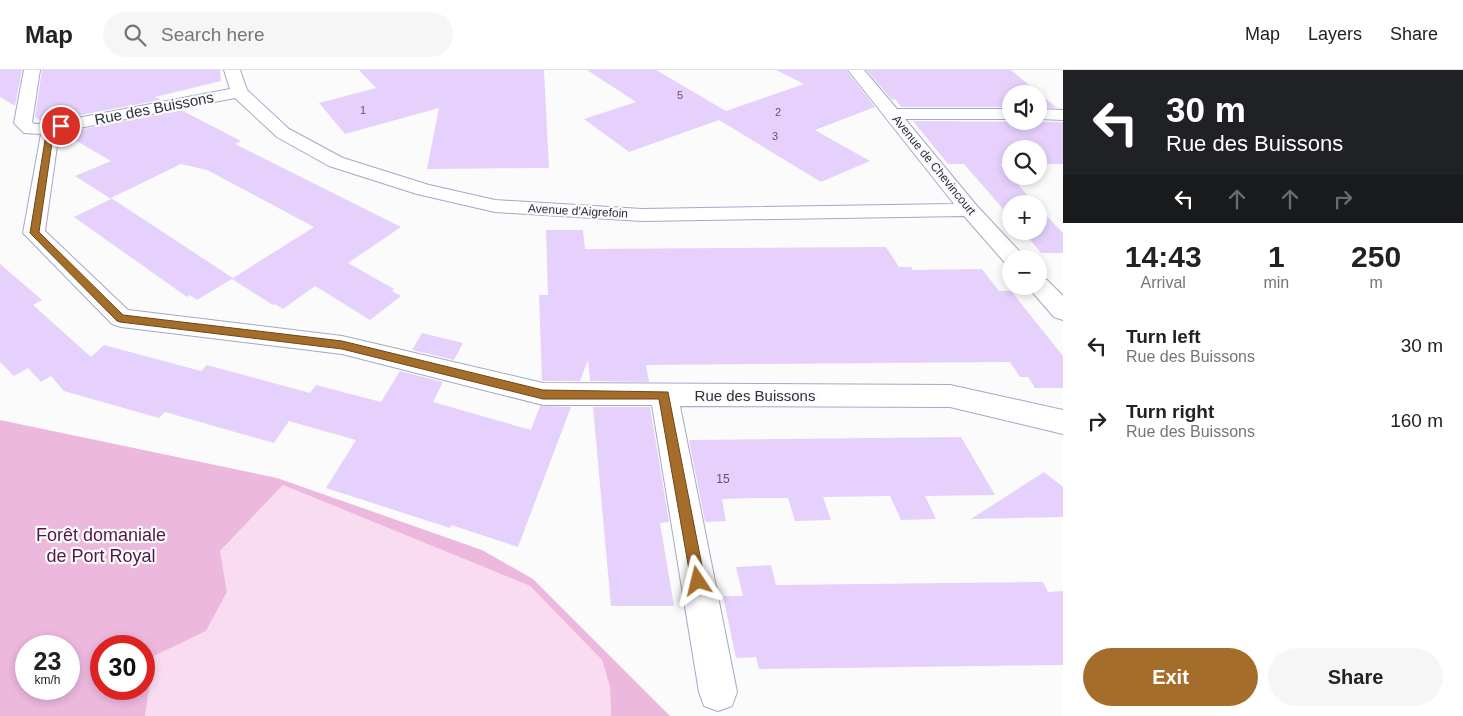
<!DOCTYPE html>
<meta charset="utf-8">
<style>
:root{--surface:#fff;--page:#f6f6f6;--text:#222;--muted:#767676;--line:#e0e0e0;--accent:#a56d2a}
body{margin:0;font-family:Helvetica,sans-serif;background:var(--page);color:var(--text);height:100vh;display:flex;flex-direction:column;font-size:19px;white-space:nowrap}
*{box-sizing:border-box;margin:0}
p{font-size:16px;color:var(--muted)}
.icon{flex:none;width:28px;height:28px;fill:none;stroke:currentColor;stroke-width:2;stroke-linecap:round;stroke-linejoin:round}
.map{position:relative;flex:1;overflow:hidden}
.side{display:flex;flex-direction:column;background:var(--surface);width:400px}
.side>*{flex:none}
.guide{background:#202124;color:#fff;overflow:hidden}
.fabs{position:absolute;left:1002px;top:15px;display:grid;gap:10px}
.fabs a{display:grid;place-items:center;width:45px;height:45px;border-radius:50%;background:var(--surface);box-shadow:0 2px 8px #0003;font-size:25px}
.speed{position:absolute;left:15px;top:565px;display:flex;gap:10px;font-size:25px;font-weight:700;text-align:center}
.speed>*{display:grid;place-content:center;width:65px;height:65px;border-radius:50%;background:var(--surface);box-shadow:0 2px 8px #0003;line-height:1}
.speed small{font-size:12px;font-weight:400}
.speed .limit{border:8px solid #d22;background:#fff;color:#111}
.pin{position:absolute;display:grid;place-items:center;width:42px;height:42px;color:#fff;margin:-21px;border:2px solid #fff;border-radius:50%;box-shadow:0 1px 5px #0007}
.me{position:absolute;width:55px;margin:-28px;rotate:350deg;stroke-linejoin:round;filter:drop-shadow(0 0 4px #0008)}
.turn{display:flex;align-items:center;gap:18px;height:105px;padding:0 20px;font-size:22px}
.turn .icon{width:65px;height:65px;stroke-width:2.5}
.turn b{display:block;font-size:35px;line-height:42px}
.lanes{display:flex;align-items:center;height:48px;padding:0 20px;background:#0003;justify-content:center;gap:25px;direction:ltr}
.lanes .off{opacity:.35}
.eta{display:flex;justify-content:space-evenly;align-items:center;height:85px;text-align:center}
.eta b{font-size:30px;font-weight:600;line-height:35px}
.action{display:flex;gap:10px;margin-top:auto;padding:10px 20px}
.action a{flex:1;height:58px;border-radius:30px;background:var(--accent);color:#fff;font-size:20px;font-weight:600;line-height:58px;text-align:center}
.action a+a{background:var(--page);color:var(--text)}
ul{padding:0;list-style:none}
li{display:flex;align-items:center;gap:15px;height:75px;padding:0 20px}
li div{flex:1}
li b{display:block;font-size:19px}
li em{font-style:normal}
header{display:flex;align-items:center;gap:30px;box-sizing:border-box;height:70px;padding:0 25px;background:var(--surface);border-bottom:1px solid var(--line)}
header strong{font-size:24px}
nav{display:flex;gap:28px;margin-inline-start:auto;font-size:18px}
.search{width:350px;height:45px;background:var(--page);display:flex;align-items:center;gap:12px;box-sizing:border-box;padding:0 18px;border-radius:28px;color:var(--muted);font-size:19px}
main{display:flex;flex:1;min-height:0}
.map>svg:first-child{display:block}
.green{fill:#fadcf1}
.forest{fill:#ecb8de;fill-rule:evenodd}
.building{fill:#e6d1fc;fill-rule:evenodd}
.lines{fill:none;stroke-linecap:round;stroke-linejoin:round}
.street-casing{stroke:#a3a9c6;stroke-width:2}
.street{fill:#fff;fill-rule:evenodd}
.route{fill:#a56d2a;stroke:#6b471b}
.labels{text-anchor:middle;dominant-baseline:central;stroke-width:4.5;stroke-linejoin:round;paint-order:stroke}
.far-number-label{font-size:11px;fill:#5c586c}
.far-street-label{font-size:12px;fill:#2e303c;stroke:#fbfbfb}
.number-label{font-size:12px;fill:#5c586c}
.street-label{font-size:15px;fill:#2e303c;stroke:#fbfbfb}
.near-park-label{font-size:18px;fill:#541848;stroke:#fbfbfb}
</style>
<header>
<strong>Map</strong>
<div class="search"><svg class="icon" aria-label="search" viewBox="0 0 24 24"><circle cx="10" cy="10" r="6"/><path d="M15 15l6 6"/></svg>Search here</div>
<nav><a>Map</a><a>Layers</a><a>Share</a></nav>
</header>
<main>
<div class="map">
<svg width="1063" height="646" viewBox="0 0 1063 646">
<rect width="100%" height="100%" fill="#fbfbfb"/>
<polygon class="green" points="283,415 530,516 602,590 610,617 611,646 145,646 154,586 206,561 227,522 220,481"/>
<path class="forest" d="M0 350 277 408 482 480 533 509 670 646H611L610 617 602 590 530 516 283 415 220 481 227 522 206 561 154 586 145 646H0ZM26 576H69V619H26ZM101 576H144V619H101Z"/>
<g class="building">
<polygon points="0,0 22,0 15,36 0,27"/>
<polygon points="42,0 220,0 221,11 155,27 161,30 43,52 35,47"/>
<polygon points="359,0 544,0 549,98 427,99 439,38 345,64 319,33 376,18"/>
<polygon points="587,0 656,0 726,41 804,14 776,0 846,0 875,37 815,60 870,91 821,112 719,50 629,82 584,49 636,32"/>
<polygon points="866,0 1011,0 1057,38 1039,37 1039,24 1011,24 1011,37 901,37 895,29 892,30"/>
<path d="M181 40 241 71 235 74 401 157 348 193 394 219 392 221 401 226 370 250 315 216 283 239 275 234 273 235 232 209 197 230 190 225 187 227 74 147 111 129 75 106 111 91 63 63ZM181 94 207 100 314 157 233 208 111 128Z"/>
<polygon points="913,51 1063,52 1063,94 1039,94 1039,79 1011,79 1011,94 1000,94 1035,134 1011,134 1011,148 964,94 948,94"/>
<polygon points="1039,138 1063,163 1063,183 1041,183 1023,161 1039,161"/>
<polygon points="546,160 583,160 585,179 886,177 899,197 911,197 913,200 982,199 999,221 1011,221 1063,286 1063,318 1035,318 1028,307 1020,307 1010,292 646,295 649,312 590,311 588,290 580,311 542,311 539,225 548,225"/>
<polygon points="0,194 42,230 33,235 91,287 104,275 201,301 207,295 310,323 316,315 381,332 400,301 443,312 433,332 531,360 540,336 571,337 518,477 451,455 450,458 326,418 356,370 289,351 274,373 165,342 159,348 64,321 51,306 41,312 28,298 14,306 0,292"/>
<polygon points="422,263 463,273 454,290 412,280"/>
<polygon points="593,337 650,337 669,452 660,453 674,536 611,536"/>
<polygon points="961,367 995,425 925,426 936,449 901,450 890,426 823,427 831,450 795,451 788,428 755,428 722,429 726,451 705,452 689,370"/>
<polygon points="1044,402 1063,417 1063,447 971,449"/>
<polygon points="771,495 776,515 1043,512 1048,522 1063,521 1063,595 759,599 756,587 736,588 723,526 743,526 736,497"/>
</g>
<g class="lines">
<defs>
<g id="street">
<polygon points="24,0 40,0 32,52 34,54 51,53 230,19 224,0 240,0 247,20 289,59 343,88 429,115 495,130 642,139 954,134 848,0 864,0 897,39 1011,39 1011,49 905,49 977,136 1022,184 1025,189 1011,189 1011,196 1006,194 964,146 642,151 495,142 417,124 329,96 277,67 235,28 59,62 45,161 128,240 342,266 543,313 950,315 1063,340 1063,364 950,337 680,336 737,622 732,636 718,641 704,636 699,622 652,335 543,335 342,284 121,257 112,254 23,163 41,64 24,63 14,53"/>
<polygon points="1039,39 1063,40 1063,50 1039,49"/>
<polygon points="1039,208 1047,210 1063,226 1063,250 1054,247 1027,216 1039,216"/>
</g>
</defs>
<use href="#street" class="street-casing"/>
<use href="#street" class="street"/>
</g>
<polygon class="route" points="61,54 63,57 54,59 39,162 123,245 342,271 543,320 668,322 705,511 703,516 698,518 693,516 691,511 659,329 543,329 342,279 120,252 117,251 30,163 47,58"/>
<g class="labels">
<g class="far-number-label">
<text x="680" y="25">5</text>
<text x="363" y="40">1</text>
<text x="778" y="42">2</text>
<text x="775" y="66">3</text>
</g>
<g class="far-street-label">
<text transform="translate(934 95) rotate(51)">Avenue de Chevincourt</text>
<text transform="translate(578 141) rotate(3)">Avenue d'Aigrefoin</text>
</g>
<g class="number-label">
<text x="723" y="409">15</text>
</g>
<g class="street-label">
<text transform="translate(154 38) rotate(-11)">Rue des Buissons</text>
<text x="755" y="325">Rue des Buissons</text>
</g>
<g class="near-park-label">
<text x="101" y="465">Forêt domaniale<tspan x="101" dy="21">de Port Royal</tspan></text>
</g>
</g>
</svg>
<div class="fabs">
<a><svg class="icon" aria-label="sound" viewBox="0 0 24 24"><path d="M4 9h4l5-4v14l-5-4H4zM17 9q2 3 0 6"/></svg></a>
<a><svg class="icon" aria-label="search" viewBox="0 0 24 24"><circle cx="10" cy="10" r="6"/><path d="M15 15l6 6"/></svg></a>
<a>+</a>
<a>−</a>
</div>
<div class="speed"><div>23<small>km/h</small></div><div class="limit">30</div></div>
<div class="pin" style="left:61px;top:56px;background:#d93025"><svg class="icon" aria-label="arrive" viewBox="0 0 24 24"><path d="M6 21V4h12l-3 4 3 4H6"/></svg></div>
<svg class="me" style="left:698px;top:511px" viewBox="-20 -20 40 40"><path d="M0-17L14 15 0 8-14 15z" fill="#a56d2a" stroke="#fff" stroke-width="4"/></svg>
</div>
<section class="side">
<div class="guide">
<div class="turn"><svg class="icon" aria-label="left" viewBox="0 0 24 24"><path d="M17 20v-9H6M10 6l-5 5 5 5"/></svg><div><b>30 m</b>Rue des Buissons</div></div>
<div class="lanes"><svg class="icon" aria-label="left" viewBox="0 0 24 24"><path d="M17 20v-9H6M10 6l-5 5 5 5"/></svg><svg class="icon off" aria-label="ahead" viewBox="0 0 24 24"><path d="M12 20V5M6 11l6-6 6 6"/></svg><svg class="icon off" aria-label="ahead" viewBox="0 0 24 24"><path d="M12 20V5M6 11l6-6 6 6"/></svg><svg class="icon off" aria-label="right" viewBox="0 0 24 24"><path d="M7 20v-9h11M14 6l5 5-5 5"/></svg></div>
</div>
<div class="eta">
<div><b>14:43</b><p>Arrival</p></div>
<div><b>1</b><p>min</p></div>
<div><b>250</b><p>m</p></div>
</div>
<ul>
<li><svg class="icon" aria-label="left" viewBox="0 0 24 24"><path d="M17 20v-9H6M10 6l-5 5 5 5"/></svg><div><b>Turn left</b><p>Rue des Buissons</p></div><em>30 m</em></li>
<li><svg class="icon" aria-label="right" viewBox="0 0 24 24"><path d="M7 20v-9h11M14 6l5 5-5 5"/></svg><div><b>Turn right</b><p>Rue des Buissons</p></div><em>160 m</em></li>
</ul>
<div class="action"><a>Exit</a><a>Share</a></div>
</section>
</main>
